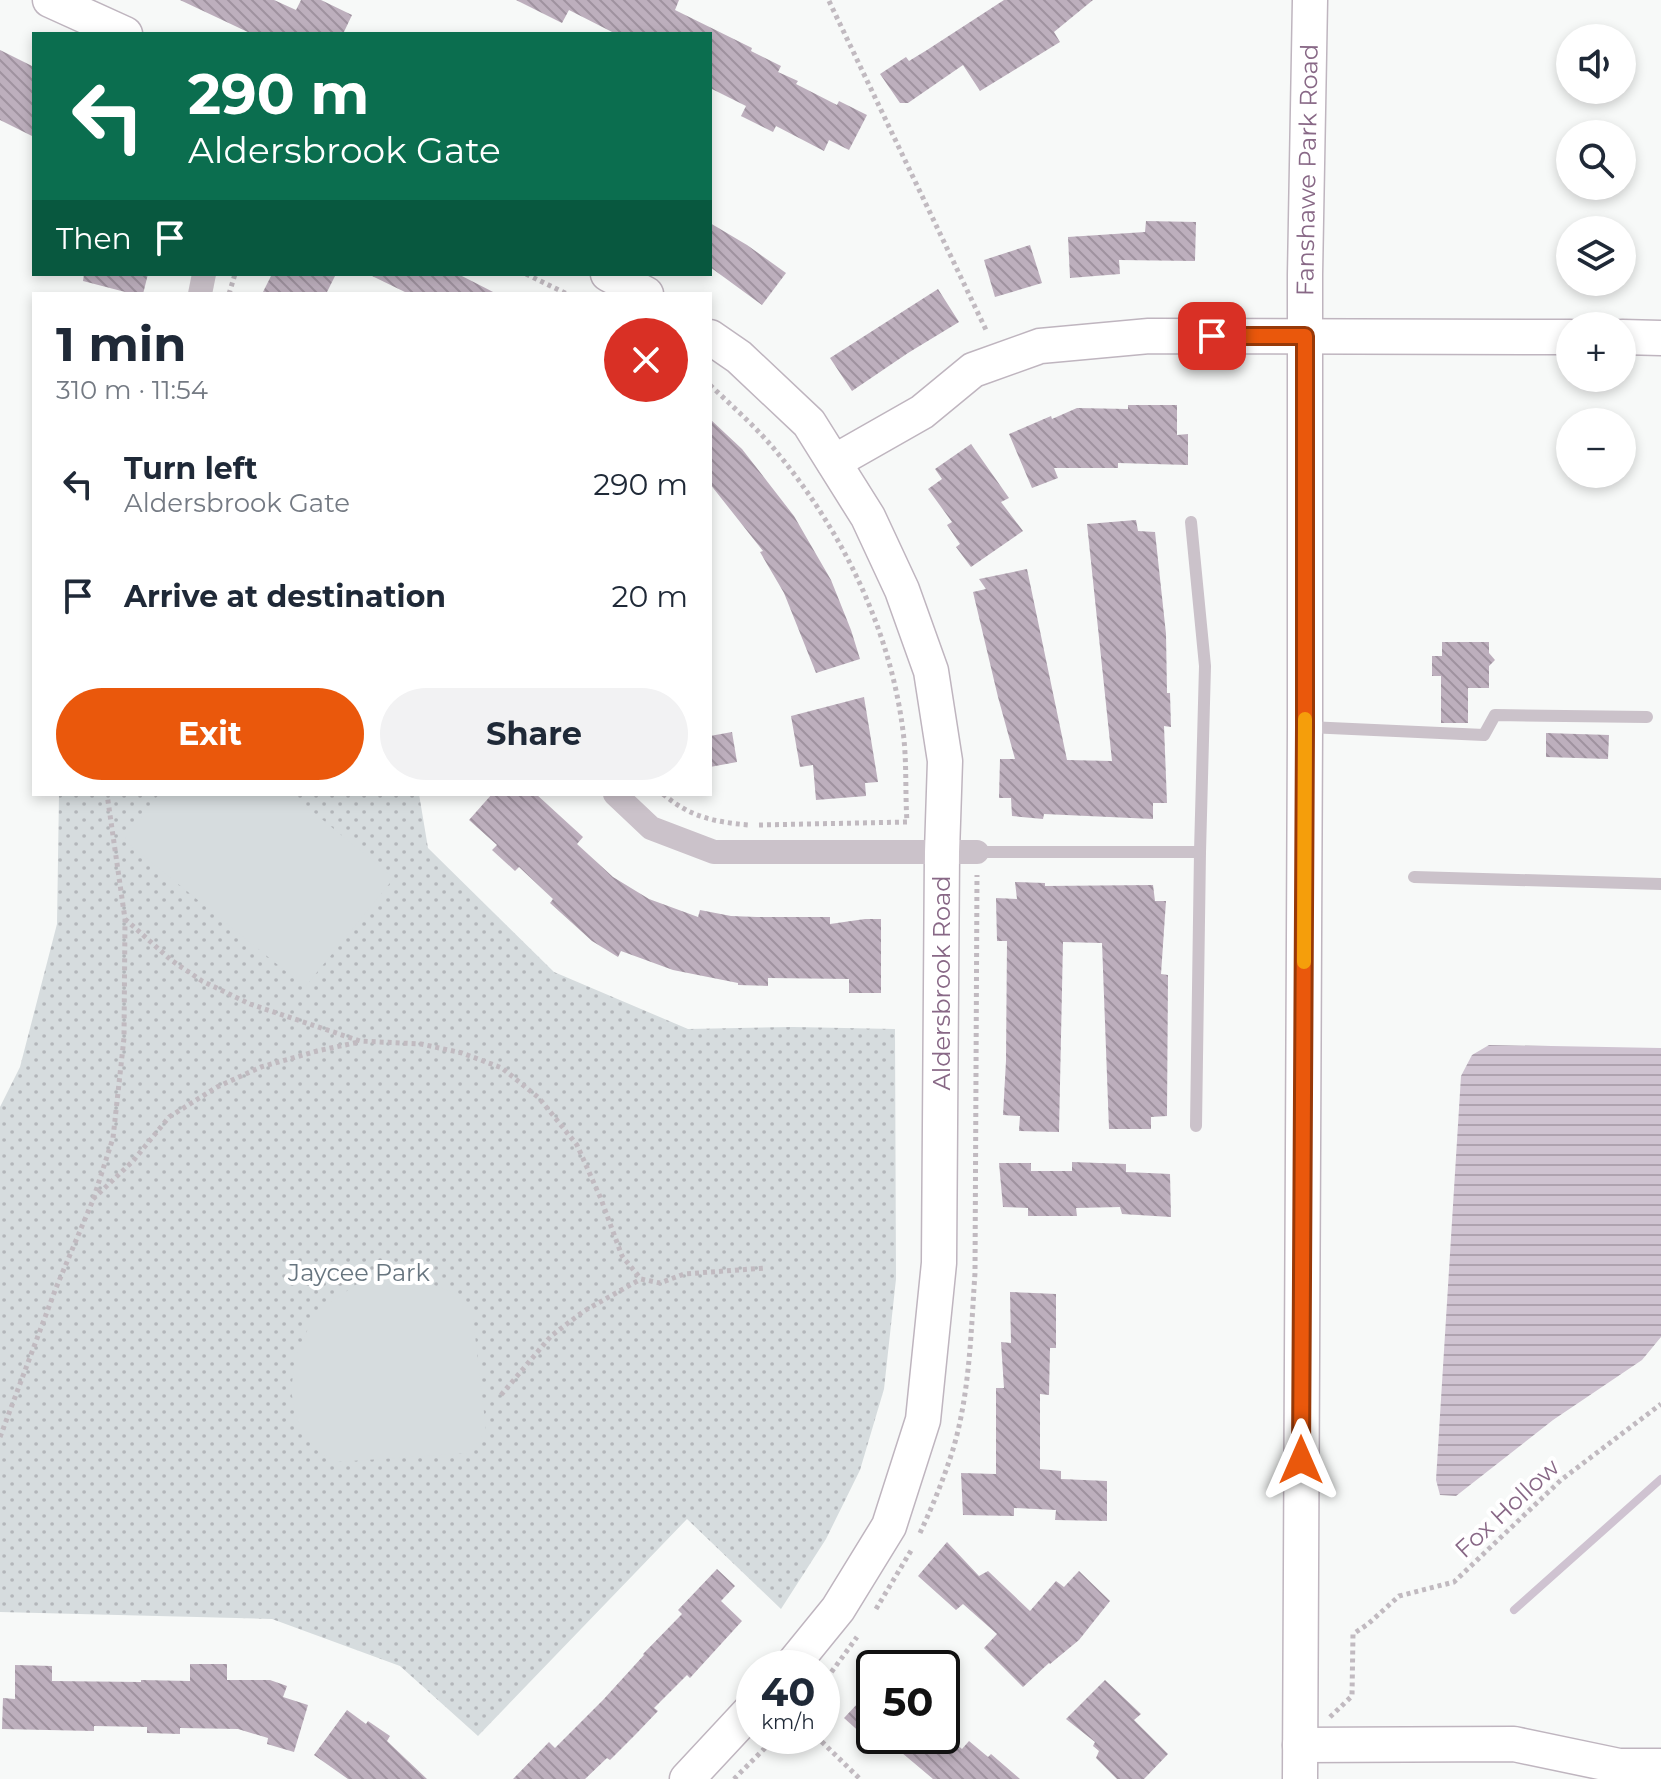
<!DOCTYPE html>
<meta charset="utf-8">
<style>
:root{--surface:#fff;--page:#f2f2f3;--text:#1f2937;--muted:#747a83;--accent:#ea580c}
body{margin:0;font-family:Montserrat,sans-serif;background:var(--page);color:var(--text);height:100vh;display:flex;flex-direction:column;font-size:30px;white-space:nowrap}
*{box-sizing:border-box;margin:0}
p{font-size:26px;color:var(--muted)}
.icon{flex:none;width:44px;height:44px;fill:none;stroke:currentColor;stroke-width:2;stroke-linecap:round;stroke-linejoin:round}
.map{position:relative;flex:1;overflow:hidden}
.drawer{position:absolute;left:32px;top:292px;width:680px;height:504px;display:flex;flex-direction:column;background:var(--surface);border-radius:0px;box-shadow:0 4px 12px #0003}
.drawer>*{flex:none}
.hud{position:absolute;left:32px;top:32px;width:680px;height:244px;border-radius:0px;box-shadow:0 4px 12px #0003;background:#0b6e4f;color:#fff;overflow:hidden}
.tools{position:absolute;left:1556px;top:24px;display:grid;gap:16px}
.tools a{display:grid;place-items:center;width:80px;height:80px;border-radius:50%;background:var(--surface);box-shadow:0 4px 12px #0003;font-size:40px}
.speed{position:absolute;left:736px;top:1650px;display:flex;gap:16px;font-size:40px;font-weight:700;text-align:center}
.speed>*{display:grid;place-content:center;width:104px;height:104px;border-radius:50%;background:var(--surface);box-shadow:0 4px 12px #0003;line-height:1}
.speed small{font-size:20px;font-weight:400}
.speed .limit{border:4px solid #111;border-radius:12px;background:#fff;color:#111}
.pin{position:absolute;display:grid;place-items:center;width:68px;height:68px;color:#fff;margin:-34px;border-radius:16px;box-shadow:0 4px 12px #0006}
.me{position:absolute;width:88px;margin:-44px;rotate:0deg;stroke-linejoin:round;filter:drop-shadow(0 0 6px #0008)}
.turn{display:flex;align-items:center;gap:28px;height:168px;padding:0 24px;font-size:36px}
.turn .icon{width:104px;height:104px;stroke-width:2.5}
.turn b{display:block;font-size:56px;line-height:68px}
.then{display:flex;align-items:center;height:76px;padding:0 24px;background:#0003;gap:16px;font-size:30px}
.round{display:grid;place-items:center;flex:none;width:84px;height:84px;border-radius:42px;background:var(--page)}
.summary{display:flex;align-items:center;justify-content:space-between;height:136px;padding:0 24px}
h1{font-size:48px;font-weight:700;line-height:60px}
.cta{display:flex;gap:16px;margin-top:auto;padding:16px 24px}
.cta a{flex:1;height:92px;border-radius:48px;background:var(--accent);color:#fff;font-size:32px;font-weight:700;line-height:92px;text-align:center}
.cta a+a{background:var(--page);color:var(--text)}
ul{padding:0;list-style:none}
li{display:flex;align-items:center;gap:24px;height:112px;padding:0 24px}
li div{flex:1}
li b{display:block;font-size:30px}
li em{font-style:normal}
.map>svg:first-child{display:block}
.park{fill:url(#park-dots)}
.garden{fill:#d6dcde}
.water{fill:url(#water-rules)}
.lines{fill:none;stroke-linecap:round;stroke-linejoin:round}
.stream{stroke:#cfc3d1;stroke-width:8}
.building{fill:url(#building-back-hatch)}
.secondary-casing{stroke:#bfb5bf;stroke-width:37}
.path{stroke:#c1bac0;stroke-width:5;stroke-dasharray:4 4;stroke-linecap:butt}
.lane{stroke:#cbc2ca;stroke-width:12}
.street{stroke:#cbc2ca;stroke-width:24}
.secondary{stroke:#fff;stroke-width:34}
.route-casing{stroke:#983908;stroke-width:20}
.route{stroke:#ea580c;stroke-width:14}
.slow{stroke:#f59e0b;stroke-width:14}
.labels{text-anchor:middle;dominant-baseline:central;stroke-width:8;stroke-linejoin:round;paint-order:stroke}
.street-label{font-size:24px;fill:#886886;stroke:#fff}
.park-label{font-size:24px;fill:#67757f;stroke:#fff}
</style>
<div class="map">
<svg width="1661" height="1779" viewBox="0 0 1661 1779">
<defs>
<pattern id="park-dots" width="8" height="8" patternUnits="userSpaceOnUse" patternTransform="scale(2)"><rect width="8" height="8" fill="#d6dcde"/><path d="M2 2h.1M6 6h.1" fill="none" stroke="#b3b6ba" stroke-width="1.8" stroke-linecap="round"/></pattern>
<pattern id="water-rules" width="6" height="5" patternUnits="userSpaceOnUse" patternTransform="scale(2)"><rect width="6" height="5" fill="#cfc3d1"/><path d="M0 2.5h6" fill="none" stroke="#aea2af"/></pattern>
<pattern id="building-back-hatch" width="6" height="6" patternUnits="userSpaceOnUse" patternTransform="scale(2)"><rect width="6" height="6" fill="#bdafbd"/><path d="M-1 5l2 2M0 0l6 6M5-1l2 2" fill="none" stroke="#9f929f"/></pattern>
</defs>
<rect width="100%" height="100%" fill="#f7f9f8"/>
<polygon class="park" points="59,794 419,794 428,848 554,972 688,1029 793,1027 895,1029 896,1279 884,1389 860,1470 826,1539 781,1609 687,1519 478,1736 400,1666 272,1619 0,1612 0,1107 20,1067 57,924"/>
<g class="garden">
<polygon points="159,794 291,794 394,878 305,987 124,840"/>
<polygon points="392,1278 423,1281 455,1293 472,1309 486,1430 470,1453 336,1462 315,1449 297,1420 291,1391 295,1359 309,1326 332,1301 357,1284"/>
</g>
<polygon class="water" points="1489,1045 1661,1048 1661,1337 1642,1360 1553,1420 1456,1496 1440,1495 1436,1480 1461,1076 1472,1055"/>
<g class="lines">
<polyline class="stream" points="1514,1610 1661,1479"/>
</g>
<g class="building">
<polygon points="180,0 274,0 296,10 301,0 321,0 352,15 343,34 252,34"/>
<polygon points="516,0 679,0 675,10 752,48 751,51 781,66 778,72 798,81 796,84 837,105 839,101 867,115 849,150 829,140 824,151 776,126 773,132 741,116 746,106 710,88 710,34 616,34 569,10 562,23"/>
<polygon points="1004,0 1093,0 1054,32 1060,42 980,91 963,65 908,103 900,103 880,74 906,57 909,61 927,50"/>
<polygon points="0,50 34,67 34,137 0,120"/>
<polygon points="1146,221 1196,222 1195,261 1119,260 1120,274 1070,278 1068,237 1145,232"/>
<polygon points="710,223 747,245 786,273 762,305 710,267"/>
<polygon points="1030,245 1042,283 995,297 984,260"/>
<polygon points="84,274 148,274 143,294 133,294 83,281"/>
<polygon points="272,274 336,274 326,294 262,294"/>
<polygon points="368,274 458,274 497,294 409,294"/>
<polygon points="938,289 959,322 908,353 852,391 830,358"/>
<polygon points="1128,405 1177,405 1177,435 1188,434 1188,465 1118,463 1118,468 1054,468 1058,478 1032,488 1009,434 1051,416 1052,419 1077,408 1128,409"/>
<polygon points="710,419 742,449 794,516 831,580 851,630 860,659 816,673 784,593 760,552 763,551 710,484"/>
<polygon points="971,444 1009,498 1001,502 1023,531 971,567 956,547 960,544 947,525 952,522 928,489 942,479 935,469"/>
<polygon points="1136,520 1138,531 1155,532 1166,634 1167,693 1170,693 1171,727 1164,726 1167,803 1153,803 1153,819 1044,814 1043,819 1012,816 1011,798 999,798 1000,759 1015,759 998,697 973,592 986,589 979,579 1027,569 1067,760 1112,761 1087,524"/>
<polygon points="1442,642 1489,642 1489,653 1495,660 1489,666 1489,688 1468,688 1468,723 1441,723 1441,676 1432,676 1432,656 1442,656"/>
<polygon points="864,697 878,782 865,783 866,796 816,800 813,765 800,767 791,716"/>
<polygon points="732,732 737,762 710,767 710,736"/>
<polygon points="1546,733 1609,735 1608,759 1546,757"/>
<polygon points="492,794 536,794 583,837 577,844 613,877 649,899 698,917 700,910 731,916 757,917 830,917 830,924 865,919 881,919 881,993 849,993 849,979 768,978 768,986 738,985 738,983 673,970 621,951 618,957 592,941 550,903 553,899 519,867 515,871 492,850 497,845 469,820"/>
<polygon points="1015,882 1045,883 1045,886 1153,885 1155,901 1166,901 1161,974 1168,975 1167,1116 1151,1117 1151,1129 1109,1129 1102,943 1063,942 1059,1132 1019,1131 1020,1116 1003,1115 1006,1061 1007,941 997,941 996,898 1017,899"/>
<polygon points="1072,1162 1126,1164 1126,1172 1170,1174 1171,1217 1122,1214 1120,1207 1076,1208 1077,1216 1028,1216 1028,1208 1003,1207 999,1163 1031,1163 1031,1171 1072,1171"/>
<polygon points="1010,1292 1056,1294 1056,1348 1050,1348 1049,1395 1040,1394 1040,1469 1061,1471 1061,1479 1107,1481 1107,1521 1055,1520 1056,1510 1014,1508 1014,1516 963,1515 961,1473 996,1474 996,1388 1004,1388 1001,1342 1011,1343"/>
<polygon points="947,1542 979,1576 988,1571 1030,1611 1056,1581 1064,1587 1079,1571 1110,1601 1079,1640 1050,1664 1049,1663 1023,1687 984,1648 997,1634 963,1604 956,1610 918,1576"/>
<polygon points="717,1569 735,1586 721,1601 742,1621 690,1678 687,1675 654,1708 658,1711 636,1734 610,1760 607,1758 585,1779 513,1779 549,1742 555,1748 603,1700 644,1655 643,1654 682,1614 678,1610"/>
<polygon points="190,1664 227,1664 227,1680 270,1680 287,1686 283,1697 308,1705 294,1752 267,1744 268,1738 238,1729 180,1728 180,1734 147,1733 147,1727 94,1726 94,1731 2,1729 3,1698 15,1699 15,1665 52,1666 52,1681 141,1682 141,1680 190,1681"/>
<polygon points="1105,1680 1141,1714 1134,1720 1168,1754 1144,1779 1117,1779 1096,1758 1099,1751 1093,1746 1095,1742 1066,1719"/>
<polygon points="874,1686 874,1745 844,1718"/>
<polygon points="347,1710 366,1724 368,1721 390,1736 387,1741 427,1779 348,1779 314,1755"/>
<polygon points="882,1736 947,1736 962,1749 969,1741 988,1757 991,1754 1020,1779 933,1779"/>
</g>
<g class="lines">
<defs>
<g id="secondary">
<polyline points="50,0 125,34"/>
<polyline points="608,274 646,294"/>
<polyline points="710,337 739,357 809,423 868,517 902,590 931,671 945,761 942,852 939,1263 923,1420 889,1526 838,1609 790,1668"/>
<polyline points="1622,337 1661,338"/>
<polyline points="834,462 922,412 973,370 1040,346 1149,336 1570,337"/>
<polyline points="1300,1745 1514,1744 1619,1766 1661,1766"/>
<polyline points="687,1779 754,1707"/>
<polyline points="1300,1779 1305,727 1305,275 1310,0"/>
</g>
</defs>
<use href="#secondary" class="secondary-casing"/>
<g class="path">
<polyline points="829,1 987,332"/>
<polyline points="526,274 567,294"/>
<polyline points="229,294 235,274"/>
<path d="M710 385C732 406 756 427 775 450 841 529 890 628 903 731 907 761 905 792 907 822L759 825"/>
<path d="M663 794C690 817 714 822 749 825"/>
<polyline points="125,919 171,960 202,981 250,1004 360,1041 421,1044 462,1053 502,1068 539,1098 577,1145 601,1199 622,1256 641,1279 660,1283 684,1274 765,1268"/>
<polyline points="93,1199 133,1161 169,1117 217,1087 261,1067 317,1051 359,1042"/>
<polyline points="501,1395 551,1336 584,1311 641,1279"/>
<polyline points="0,1437 56,1288 93,1200 113,1138 124,1038 125,919 107,794"/>
<path d="M920 1533C933 1505 945 1476 954 1446 970 1390 971 1330 975 1273L977 875"/>
<polyline points="876,1609 912,1549"/>
<polyline points="822,1685 857,1637"/>
<polyline points="1330,1717 1352,1696 1353,1634 1368,1624 1399,1596 1454,1582 1561,1480 1661,1404"/>
<polyline points="816,1736 860,1779"/>
<polyline points="734,1779 777,1736"/>
</g>
<g class="lane">
<polyline points="1191,522 1205,666 1200,852 1196,1126"/>
<polyline points="1308,727 1484,735 1495,715 1647,717"/>
<polyline points="977,852 1200,852"/>
<polyline points="1414,877 1661,884"/>
</g>
<g class="street">
<polyline points="200,294 204,274"/>
<polyline points="615,794 651,828 714,852 977,852"/>
</g>
<use href="#secondary" class="secondary"/>
</g>
<g class="lines">
<defs>
<polyline id="route" points="1212,336 1305,336 1305,727 1301,1460"/>
</defs>
<use href="#route" class="route-casing"/>
<use href="#route" class="route"/>
<polyline class="slow" points="1304,962 1305,719"/>
</g>
<g class="labels">
<g class="street-label">
<text transform="translate(1307 170) rotate(-89)">Fanshawe Park Road</text>
<text transform="translate(941 983) rotate(-90)">Aldersbrook Road</text>
<text transform="translate(1507 1508) rotate(-43)">Fox Hollow</text>
</g>
<g class="park-label">
<text x="359" y="1272">Jaycee Park</text>
</g>
</g>
</svg>
<div class="tools">
<a><svg class="icon" aria-label="sound" viewBox="0 0 24 24"><path d="M4 9h4l5-4v14l-5-4H4zM17 9q2 3 0 6"/></svg></a>
<a><svg class="icon" aria-label="search" viewBox="0 0 24 24"><circle cx="10" cy="10" r="6"/><path d="M15 15l6 6"/></svg></a>
<a><svg class="icon" aria-label="layers" viewBox="0 0 24 24"><path d="M12 4l9 5-9 5-9-5zM3 14l9 5 9-5"/></svg></a>
<a>+</a>
<a>−</a>
</div>
<div class="speed"><div>40<small>km/h</small></div><div class="limit">50</div></div>
<div class="pin" style="left:1212px;top:336px;background:#d93025"><svg class="icon" aria-label="arrive" viewBox="0 0 24 24"><path d="M6 21V4h12l-3 4 3 4H6"/></svg></div>
<svg class="me" style="left:1301px;top:1460px" viewBox="-20 -20 40 40"><path d="M0-17L14 15 0 8-14 15z" fill="#ea580c" stroke="#fff" stroke-width="4"/></svg>
<div class="hud">
<div class="turn"><svg class="icon" aria-label="left" viewBox="0 0 24 24"><path d="M17 20v-9H6M10 6l-5 5 5 5"/></svg><div><b>290 m</b>Aldersbrook Gate</div></div>
<div class="then">Then<svg class="icon" aria-label="arrive" viewBox="0 0 24 24"><path d="M6 21V4h12l-3 4 3 4H6"/></svg></div>
</div>
<section class="drawer">
<div class="summary"><div><h1>1 min</h1><p>310 m · 11:54</p></div><a class="round" style="background:#d93025;color:#fff"><svg class="icon" aria-label="close" viewBox="0 0 24 24"><path d="M6 6l12 12M18 6L6 18"/></svg></a></div>
<ul>
<li><svg class="icon" aria-label="left" viewBox="0 0 24 24"><path d="M17 20v-9H6M10 6l-5 5 5 5"/></svg><div><b>Turn left</b><p>Aldersbrook Gate</p></div><em>290 m</em></li>
<li><svg class="icon" aria-label="arrive" viewBox="0 0 24 24"><path d="M6 21V4h12l-3 4 3 4H6"/></svg><div><b>Arrive at destination</b></div><em>20 m</em></li>
</ul>
<div class="cta"><a>Exit</a><a>Share</a></div>
</section>
</div>
